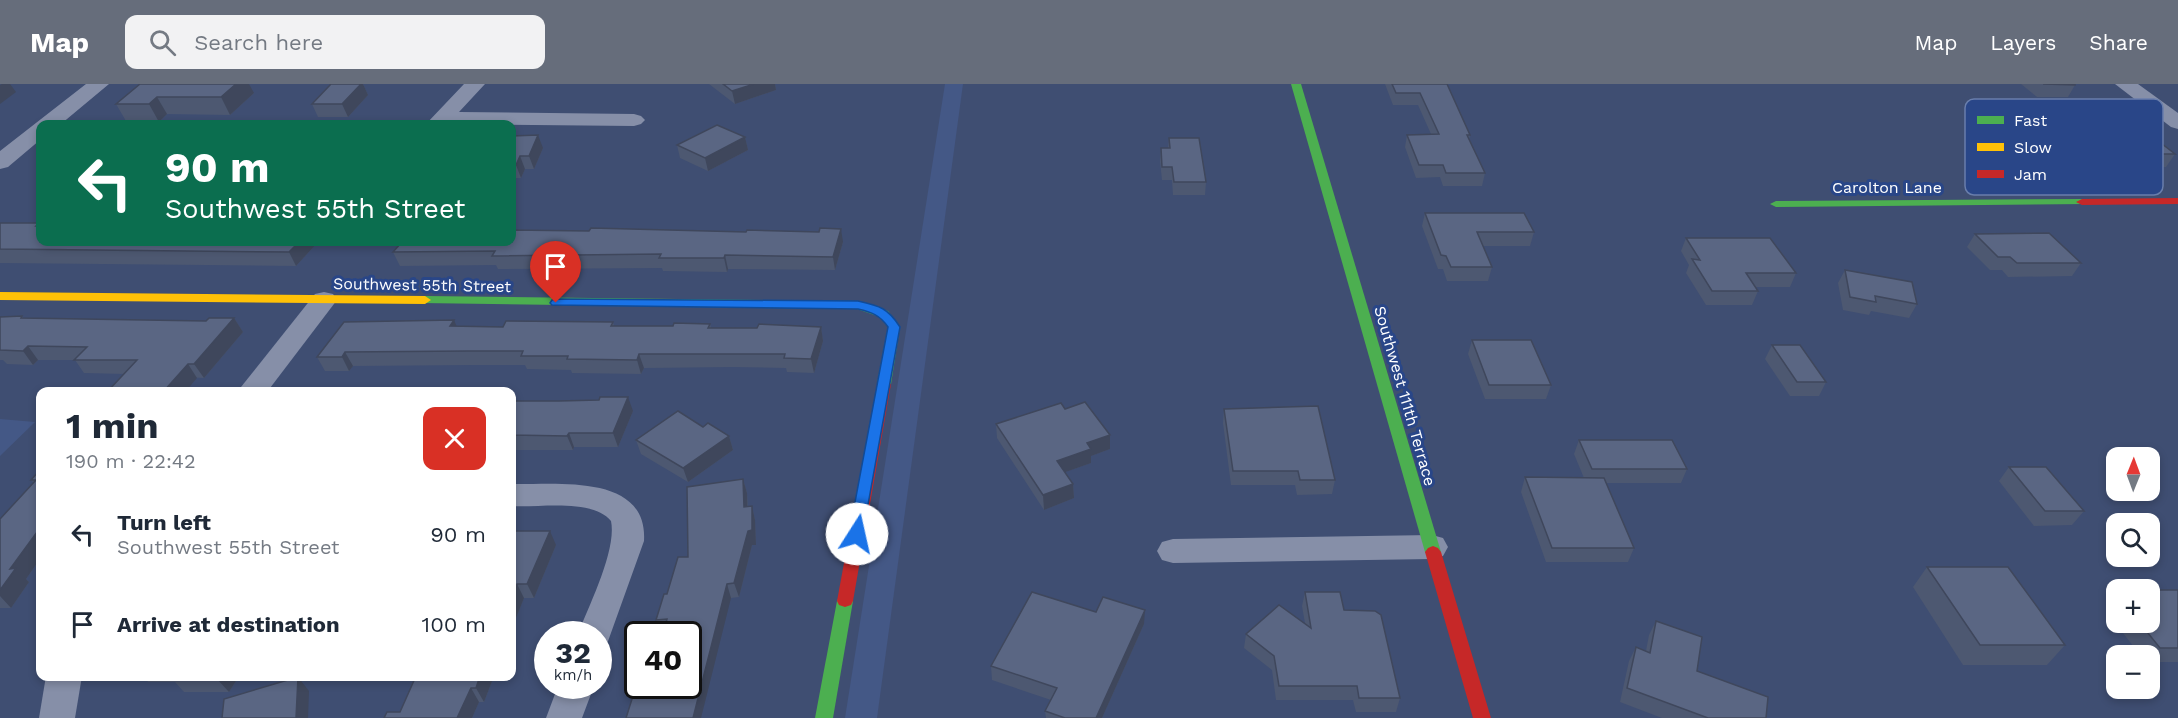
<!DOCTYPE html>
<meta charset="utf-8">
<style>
:root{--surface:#fff;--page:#f2f2f3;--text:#1f2937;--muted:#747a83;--accent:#666d7b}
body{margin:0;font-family:"Work Sans",sans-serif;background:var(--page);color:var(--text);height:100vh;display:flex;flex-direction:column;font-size:22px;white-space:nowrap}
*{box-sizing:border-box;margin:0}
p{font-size:20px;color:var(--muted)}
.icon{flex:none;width:33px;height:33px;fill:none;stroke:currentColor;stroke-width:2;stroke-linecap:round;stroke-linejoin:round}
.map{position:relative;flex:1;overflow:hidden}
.panel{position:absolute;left:36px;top:303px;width:480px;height:294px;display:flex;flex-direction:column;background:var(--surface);border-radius:12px;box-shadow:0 3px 9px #0003}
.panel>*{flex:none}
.hud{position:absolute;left:36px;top:36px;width:480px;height:126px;border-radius:12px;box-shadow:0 3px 9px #0003;background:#0b6e4f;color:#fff;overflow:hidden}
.needle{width:39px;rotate:1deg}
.buttons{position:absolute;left:2106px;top:363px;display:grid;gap:12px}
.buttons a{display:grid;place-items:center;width:54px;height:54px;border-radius:12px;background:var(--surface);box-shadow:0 3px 9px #0003;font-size:30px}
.speed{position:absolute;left:534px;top:537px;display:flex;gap:12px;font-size:30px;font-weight:700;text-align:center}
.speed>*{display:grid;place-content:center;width:78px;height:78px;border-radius:50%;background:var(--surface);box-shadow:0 3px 9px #0003;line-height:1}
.speed small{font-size:15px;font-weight:400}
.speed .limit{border:3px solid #111;border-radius:9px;background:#fff;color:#111}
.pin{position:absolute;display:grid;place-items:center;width:51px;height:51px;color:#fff;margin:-62px -26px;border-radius:50% 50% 50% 0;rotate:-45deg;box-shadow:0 0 6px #0007}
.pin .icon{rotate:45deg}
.me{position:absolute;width:66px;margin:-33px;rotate:10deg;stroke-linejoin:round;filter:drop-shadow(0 0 4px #0008)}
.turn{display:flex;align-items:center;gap:21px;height:126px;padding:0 30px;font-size:27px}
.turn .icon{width:78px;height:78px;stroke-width:2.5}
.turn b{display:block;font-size:42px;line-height:51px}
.round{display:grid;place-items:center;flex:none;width:63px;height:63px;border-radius:12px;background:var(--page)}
.head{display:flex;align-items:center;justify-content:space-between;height:102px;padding:0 30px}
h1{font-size:36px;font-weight:700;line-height:45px}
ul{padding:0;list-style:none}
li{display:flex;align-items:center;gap:18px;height:90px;padding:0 30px}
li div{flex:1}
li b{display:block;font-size:22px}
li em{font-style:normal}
header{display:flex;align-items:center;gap:36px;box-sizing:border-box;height:84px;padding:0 30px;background:var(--accent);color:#fff}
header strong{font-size:28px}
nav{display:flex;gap:33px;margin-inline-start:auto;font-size:21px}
.search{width:420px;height:54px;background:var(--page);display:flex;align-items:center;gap:15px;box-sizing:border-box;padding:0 21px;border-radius:12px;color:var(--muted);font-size:22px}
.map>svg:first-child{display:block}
.water{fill:#445886}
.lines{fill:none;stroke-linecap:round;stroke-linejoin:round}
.canal{fill:#445886;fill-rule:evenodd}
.street{fill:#868fa8;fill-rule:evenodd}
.fast{fill:#4caf50;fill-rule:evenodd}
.slow{fill:#ffc107;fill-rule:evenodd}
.jam{fill:#c62828;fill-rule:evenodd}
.wall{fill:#4d5871}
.shaded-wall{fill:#3f475c}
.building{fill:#5a6683;stroke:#3f475c;stroke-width:1.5}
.route{fill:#1a73e8;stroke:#114b97;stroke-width:1.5}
.labels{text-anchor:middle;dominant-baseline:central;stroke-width:6;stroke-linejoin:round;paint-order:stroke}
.street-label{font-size:16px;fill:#fff;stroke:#294688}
.key{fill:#294688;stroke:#697eac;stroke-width:1.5}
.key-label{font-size:16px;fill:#fff}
</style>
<header>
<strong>Map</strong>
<div class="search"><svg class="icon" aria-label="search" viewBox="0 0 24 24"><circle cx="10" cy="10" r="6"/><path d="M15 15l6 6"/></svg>Search here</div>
<nav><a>Map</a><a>Layers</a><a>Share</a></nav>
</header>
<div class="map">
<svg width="2178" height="634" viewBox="0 0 2178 634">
<rect width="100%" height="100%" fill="#3f4e72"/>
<polygon class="water" points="0,335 35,338 0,372"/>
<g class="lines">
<polygon class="canal" points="945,0 963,0 877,634 845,634"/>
<g class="street">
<polygon points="86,0 109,0 61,40 40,40 40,56 8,83 0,85 0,67"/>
<polygon points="464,0 485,0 459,28 634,30 641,32 645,36 641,40 634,42 426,40"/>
<polygon points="2115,0 2138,0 2178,29 2178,45 2171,43"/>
<polygon points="324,208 333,210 337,216 267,308 237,308 315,210"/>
<path d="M512 400C557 401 648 389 644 457L607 560 598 563V550H578C589 521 617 466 611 437 592 414 539 424 512 422Z"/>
<polygon points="1432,451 1443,454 1448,463 1443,472 1432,475 1173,479 1162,476 1157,467 1162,458 1173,455"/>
<polygon points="46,592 82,592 75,634 39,634"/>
<polygon points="558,602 594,602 582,634 546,634"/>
</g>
<g class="fast">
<polygon points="1291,0 1301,0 1441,468 1438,472 1433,474 1428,472 1425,468"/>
<polygon points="2082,115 2088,118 2086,120 1776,123 1770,120 1776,117"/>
<polygon points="425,212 858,217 888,227 900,243 891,300 884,304 877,300 888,243 880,233 857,225 421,219 419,216"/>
<polygon points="845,511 851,513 853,517 833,634 815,634 837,517 839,513"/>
</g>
<polygon class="slow" points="0,208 425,212 431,216 425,220 0,216"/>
<g class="jam">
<polygon points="2178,114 2178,120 2082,121 2076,118 2082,115"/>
<polygon points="884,296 891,300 853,517 851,521 845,523 839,521 837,517 877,300"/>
<polygon points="1433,462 1438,464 1441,468 1491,634 1473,634 1425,468 1428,464"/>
</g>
</g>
<g class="wall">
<polygon points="140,0 254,9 230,31 167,30 159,38 126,37 116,20"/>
<polygon points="331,0 363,0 368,11 348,33 318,33 312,20"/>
<polygon points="709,0 775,0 776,6 735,20"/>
<polygon points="1385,0 1447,0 1470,51 1469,56 1485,89 1482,102 1443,102 1440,93 1416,94 1405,63 1407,51 1431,50 1418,21 1393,21"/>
<polygon points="2021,0 2075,0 2075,1 2068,13 2037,13"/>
<polygon points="2074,39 2175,70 2166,83 2104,83 2066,51"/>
<polygon points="1995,51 2047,70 2039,83 2009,84 1988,64"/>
<polygon points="512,52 543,64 534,85 525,85 521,94 515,94 512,100"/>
<polygon points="745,53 748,66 708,87 680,74 677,61"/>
<polygon points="1169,54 1206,98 1205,111 1173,111 1172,96 1162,96 1160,77 1161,64 1168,64"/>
<polygon points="1425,129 1534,148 1530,162 1483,162 1492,183 1488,197 1447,197 1443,185 1438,185 1422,142"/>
<polygon points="0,139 39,139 40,141 40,158 318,158 296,182 0,179"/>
<polygon points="1975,150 2081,179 2072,192 2008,193 2002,186 1990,186 1967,163"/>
<polygon points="1686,154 1796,189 1790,203 1756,203 1758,207 1752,221 1706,221 1686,189 1689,181 1681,167"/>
<polygon points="843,158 835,186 728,185 727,188 663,187 662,184 498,185 496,181 400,182 393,168"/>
<polygon points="1845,186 1917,220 1909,234 1871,227 1869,231 1843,226 1838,199"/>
<polygon points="22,232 23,234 206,237 234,234 243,248 204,294 124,290 84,289 75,276 38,276 33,281 7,280 3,276 0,276 0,233"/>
<polygon points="613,238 614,242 673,242 710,240 711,244 821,243 823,257 814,289 787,288 786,284 733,283 644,284 641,290 572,289 571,286 527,285 525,281 473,281 353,282 349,287 325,287 317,273 456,242 503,243"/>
<polygon points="1472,256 1551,301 1546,315 1485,315 1468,270"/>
<polygon points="1772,261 1826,298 1819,312 1790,312 1765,275"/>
<polygon points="512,317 633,327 618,363 574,363 573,366 512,366"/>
<polygon points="1065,325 1110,351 1110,365 1091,372 1091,379 1065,388 1073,400 1074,414 1044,426 997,354 996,340"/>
<polygon points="1224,325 1335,396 1332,410 1297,411 1295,401 1231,401 1223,339"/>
<polygon points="703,343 729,352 733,366 688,398 641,370 636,356"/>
<polygon points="1579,356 1687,385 1681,399 1606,399 1634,464 1628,478 1546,478 1521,408 1525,393 1584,394 1574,370"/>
<polygon points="2009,383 2084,427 2072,441 2034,442 1999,397"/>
<polygon points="40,386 40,475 26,495 29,498 11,524 0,524 0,435 34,399 31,396"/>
<polygon points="743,395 747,409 748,423 752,422 755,436 756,461 752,461 739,513 731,514 688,602 663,550 662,550 656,536 667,510 688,473"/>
<polygon points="512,447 556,461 534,514 524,514 512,544"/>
<polygon points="1927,483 2065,561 2047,581 1963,581 1913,503"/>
<polygon points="2150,506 2178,506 2178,578 2150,578 2150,572 2141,572 2112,535 2116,530 2116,538 2150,538"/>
<polygon points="1305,508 1344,526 1400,614 1396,628 1356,628 1353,616 1276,616 1272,586 1244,564 1246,550 1305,539 1302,522"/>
<polygon points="1096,528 1144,540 1102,634 1046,634 1045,627 1051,616 992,596 991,582"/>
<polygon points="1656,537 1697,587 1766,634 1662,634 1620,618 1629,577 1636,563 1646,567 1649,551"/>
<polygon points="143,592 239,592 229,608 184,608 175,598 148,598"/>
<polygon points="416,592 494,592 484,618 479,618 472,634 384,634 400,628"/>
</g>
<g class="shaded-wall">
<polygon points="2,0 10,0 16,8 0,20 0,1"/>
<polygon points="236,0 249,0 254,9 230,31 221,13"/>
<polygon points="361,0 363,0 368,11 348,33 342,20"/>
<polygon points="754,0 775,0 776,6 735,20 732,7"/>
<polygon points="157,13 167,30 159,38 149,20"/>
<polygon points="538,51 543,64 534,85 529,72"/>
<polygon points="745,53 748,66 708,87 705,74"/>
<polygon points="520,72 525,85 521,94 516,81"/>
<polygon points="512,84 515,94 512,100"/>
<polygon points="841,145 843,158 835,186 833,173"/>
<polygon points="299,158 318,158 296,182 289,168"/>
<polygon points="725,171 728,185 727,188 724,174"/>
<polygon points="234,234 243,248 204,294 194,280"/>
<polygon points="454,236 460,250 450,242"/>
<polygon points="821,243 823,257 814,289 811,275"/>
<polygon points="28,262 38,276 33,281 23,267"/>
<polygon points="345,268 353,282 349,287 342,273"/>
<polygon points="639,270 644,284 641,290 637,276"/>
<polygon points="188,280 197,294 185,308 163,308"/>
<polygon points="628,313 633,327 618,363 613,349"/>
<polygon points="569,349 574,363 573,366 567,352"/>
<polygon points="1110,351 1110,365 1091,372 1091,379 1057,391 1057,377 1087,359"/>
<polygon points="729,352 733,366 688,398 683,384"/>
<polygon points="743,395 747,409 748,437 744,423"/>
<polygon points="1073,400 1074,414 1044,426 1043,411"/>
<polygon points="752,422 755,436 756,461 752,461 739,513 734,499 748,447"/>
<polygon points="40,444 40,475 26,495 29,498 11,524 0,512 0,506 10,485"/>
<polygon points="550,447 556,461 534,514 527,500"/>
<polygon points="517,500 524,514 512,544 512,513"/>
<polygon points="727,500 731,514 701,634 693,634"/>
<polygon points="1145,526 1144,540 1102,634 1096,634"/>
<polygon points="219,592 239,592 229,608 217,595"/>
<polygon points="480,592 494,592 484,618 476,604"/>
<polygon points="298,593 309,607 308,634 296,634"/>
<polygon points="471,604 479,618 472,634 457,634"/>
</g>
<g class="building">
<polygon points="140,0 236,0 221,13 157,13 149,20 116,20"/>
<polygon points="331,0 361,0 342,20 312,20"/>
<polygon points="723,0 754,0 732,7"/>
<polygon points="1392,0 1447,0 1470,51 1467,51 1485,89 1446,89 1443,81 1419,81 1407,51 1439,50 1420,9 1396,9"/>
<polygon points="2043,0 2075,0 2075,1 2044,0"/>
<polygon points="2074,39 2135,39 2175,70 2112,70"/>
<polygon points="717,41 745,53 705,74 677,61"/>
<polygon points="538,51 529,72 520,72 516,81 512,81 512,52"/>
<polygon points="1169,54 1199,54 1206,98 1174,98 1172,83 1162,83 1161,64 1170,64"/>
<polygon points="1425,129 1524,129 1534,148 1477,148 1492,183 1451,183 1446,172 1441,171"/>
<polygon points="0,139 39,139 36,142 40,142 40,158 299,158 289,168 0,165"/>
<polygon points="591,144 746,148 747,146 819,148 820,144 841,145 833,173 725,171 724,174 659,174 661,170 492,172 495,167 393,168 402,158 512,158 512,146 589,147"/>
<polygon points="2049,149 2081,179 2017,179 2010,173 1998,173 1975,150"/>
<polygon points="1686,154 1770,154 1796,189 1746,189 1758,207 1712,207 1692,175 1700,176"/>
<polygon points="1845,186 1912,198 1917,220 1875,212 1876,218 1850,213"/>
<polygon points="22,232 21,234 206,237 209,234 234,234 194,280 188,280 163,308 107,308 137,276 74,276 87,263 28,262 23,267 0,266 0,233"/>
<polygon points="454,236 450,242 503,243 506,237 613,238 611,242 673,242 674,239 710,240 708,244 757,244 759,240 821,243 811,275 784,274 785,270 639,270 637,276 567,275 568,272 521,272 523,267 467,267 345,268 342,273 317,273 344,238"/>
<polygon points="1472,256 1531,256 1551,301 1489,301"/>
<polygon points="1772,261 1800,261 1826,298 1797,298"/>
<polygon points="327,306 396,307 326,308"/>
<polygon points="600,313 628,313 613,349 569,349 567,352 512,351 512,317 559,317 599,316"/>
<polygon points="1085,318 1110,351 1087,359 1091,365 1057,377 1073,400 1043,411 996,340 1061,319 1065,325"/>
<polygon points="1318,322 1335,396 1300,396 1298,387 1233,387 1224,325"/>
<polygon points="678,327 703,343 708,339 729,352 683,384 636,356"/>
<polygon points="1579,356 1672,356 1687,385 1592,385"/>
<polygon points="2009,383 2046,383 2084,427 2045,427"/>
<polygon points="40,386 40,444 10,485 16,484 0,506 0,435 36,396 31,396"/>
<polygon points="1525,393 1604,394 1634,464 1552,464"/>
<polygon points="743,395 744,423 752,422 752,446 748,447 734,499 727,500 693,634 626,634 638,596 638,602 688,602 688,550 663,550 667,535 656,536 664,510 667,510 678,473 688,473 687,403"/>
<polygon points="512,447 550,447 527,500 517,500 512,513"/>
<polygon points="1927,483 2008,483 2065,561 1980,561"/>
<polygon points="2150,506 2178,506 2178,564 2160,564 2139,538 2150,538 2150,521 2157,521 2150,512"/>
<polygon points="1032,508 1096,528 1103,513 1145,526 1096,634 1065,634 1045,627 1057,604 991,582"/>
<polygon points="1305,508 1340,508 1344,526 1375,527 1381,531 1400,614 1359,614 1357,602 1279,602 1274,572 1246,550 1279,521 1311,544"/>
<polygon points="1656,537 1702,553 1697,587 1768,613 1766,634 1708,634 1627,604 1636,563 1650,569"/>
<polygon points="173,592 219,592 217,595 172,594"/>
<polygon points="416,592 480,592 476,604 471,604 457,634 384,634 387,628 400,628"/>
<polygon points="298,593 296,634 222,634 224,615"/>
</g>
<path class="route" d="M556 215 858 217C880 222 888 224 900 243L862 454H852L849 450 888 243C880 231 871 228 858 225L552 221 550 219 552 216Z"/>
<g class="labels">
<g class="street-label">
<text x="1887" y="103">Carolton Lane</text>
<text transform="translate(422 201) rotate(1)">Southwest 55th Street</text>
<text transform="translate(1405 312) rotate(74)">Southwest 111th Terrace</text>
</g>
</g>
<rect x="1965" y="15" width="198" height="96" rx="9" class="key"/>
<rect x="1977" y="32" width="27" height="8" fill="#4caf50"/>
<rect x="1977" y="59" width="27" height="8" fill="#ffc107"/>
<rect x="1977" y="86" width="27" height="8" fill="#c62828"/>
<g class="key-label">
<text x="2014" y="42">Fast</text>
<text x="2014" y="69">Slow</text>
<text x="2014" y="96">Jam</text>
</g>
</svg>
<div class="buttons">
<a><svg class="needle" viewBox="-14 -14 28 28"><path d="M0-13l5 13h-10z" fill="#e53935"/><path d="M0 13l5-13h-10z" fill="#747a83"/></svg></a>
<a><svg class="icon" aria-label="search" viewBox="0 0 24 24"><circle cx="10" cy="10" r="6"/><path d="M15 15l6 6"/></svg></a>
<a>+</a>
<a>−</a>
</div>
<div class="speed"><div>32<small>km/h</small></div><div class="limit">40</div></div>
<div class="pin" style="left:556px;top:219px;background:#d93025"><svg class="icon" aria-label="arrive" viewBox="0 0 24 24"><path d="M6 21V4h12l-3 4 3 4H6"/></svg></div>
<svg class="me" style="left:857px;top:450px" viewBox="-20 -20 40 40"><circle r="19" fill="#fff"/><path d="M0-13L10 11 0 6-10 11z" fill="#1a73e8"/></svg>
<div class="hud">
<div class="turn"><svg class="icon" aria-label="left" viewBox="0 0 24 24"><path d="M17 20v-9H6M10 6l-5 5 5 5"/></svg><div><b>90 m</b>Southwest 55th Street</div></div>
</div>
<section class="panel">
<div class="head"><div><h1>1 min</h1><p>190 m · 22:42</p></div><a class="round" style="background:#d93025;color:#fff"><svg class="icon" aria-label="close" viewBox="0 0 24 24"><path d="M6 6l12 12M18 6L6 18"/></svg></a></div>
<ul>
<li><svg class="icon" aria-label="left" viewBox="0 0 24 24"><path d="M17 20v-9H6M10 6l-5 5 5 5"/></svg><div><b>Turn left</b><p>Southwest 55th Street</p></div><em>90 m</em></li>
<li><svg class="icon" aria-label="arrive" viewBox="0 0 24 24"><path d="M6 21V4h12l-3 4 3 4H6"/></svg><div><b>Arrive at destination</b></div><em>100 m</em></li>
</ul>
</section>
</div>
